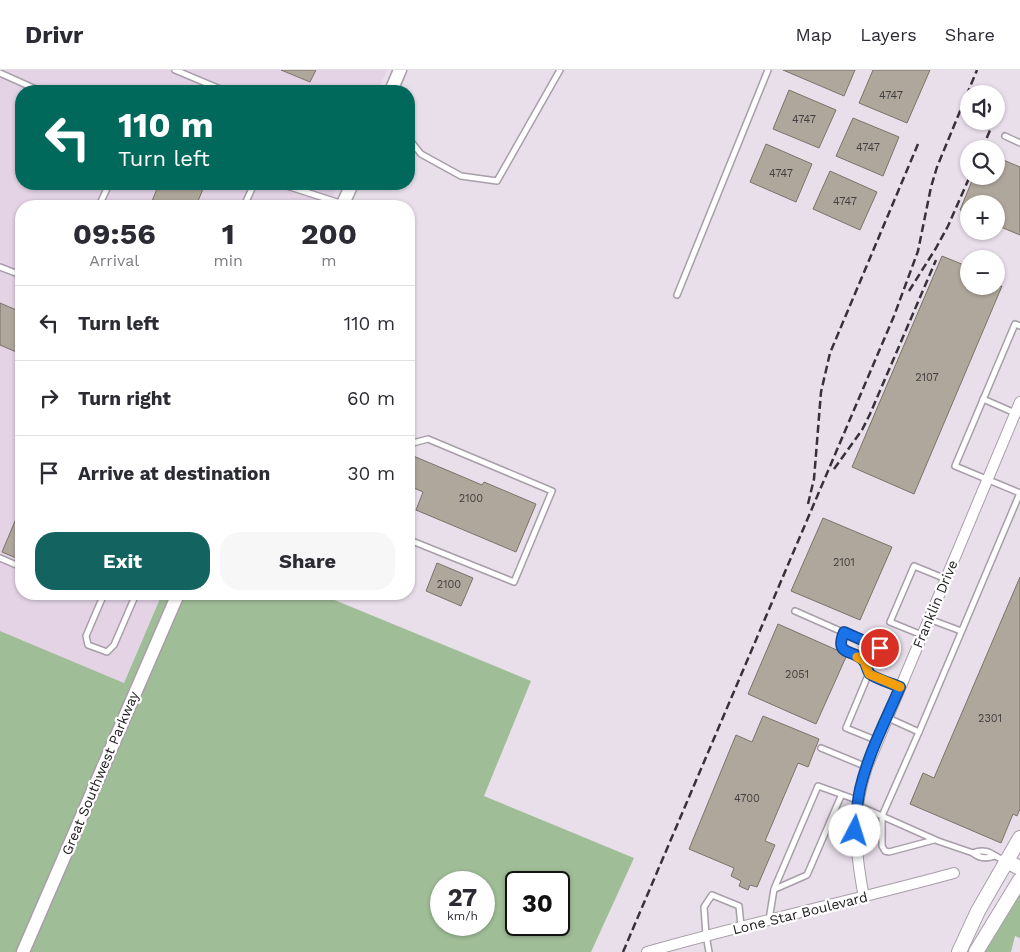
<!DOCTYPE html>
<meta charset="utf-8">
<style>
:root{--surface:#fff;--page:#f7f7f7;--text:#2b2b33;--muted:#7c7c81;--line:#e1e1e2;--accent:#136360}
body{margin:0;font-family:"Work Sans",sans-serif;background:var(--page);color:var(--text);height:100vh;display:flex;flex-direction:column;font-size:19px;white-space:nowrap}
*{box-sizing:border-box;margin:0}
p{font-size:16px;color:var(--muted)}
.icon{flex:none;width:28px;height:28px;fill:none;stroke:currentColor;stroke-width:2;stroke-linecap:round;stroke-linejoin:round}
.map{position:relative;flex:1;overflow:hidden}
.sheet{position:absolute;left:15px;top:130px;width:400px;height:400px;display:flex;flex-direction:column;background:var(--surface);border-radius:20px;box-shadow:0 1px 4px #0004}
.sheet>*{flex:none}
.guide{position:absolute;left:15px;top:15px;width:400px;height:105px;border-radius:20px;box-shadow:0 1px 4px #0004;background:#00695c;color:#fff;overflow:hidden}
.buttons{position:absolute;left:960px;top:15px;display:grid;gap:10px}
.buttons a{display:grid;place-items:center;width:45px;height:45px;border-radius:50%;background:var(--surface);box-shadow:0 1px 4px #0004;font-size:25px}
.speed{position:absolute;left:430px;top:801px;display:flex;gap:10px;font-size:25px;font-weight:700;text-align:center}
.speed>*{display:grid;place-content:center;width:65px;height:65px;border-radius:50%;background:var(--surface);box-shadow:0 1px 4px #0004;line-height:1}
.speed small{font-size:12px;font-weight:400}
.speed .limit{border:2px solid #111;border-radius:8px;background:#fff;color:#111}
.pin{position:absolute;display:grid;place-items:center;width:42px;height:42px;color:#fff;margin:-21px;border:2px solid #fff;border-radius:50%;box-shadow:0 1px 5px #0007}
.me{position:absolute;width:55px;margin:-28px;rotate:5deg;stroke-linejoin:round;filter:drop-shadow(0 0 4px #0008)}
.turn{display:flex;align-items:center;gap:18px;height:105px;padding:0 20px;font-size:22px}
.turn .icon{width:65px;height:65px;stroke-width:2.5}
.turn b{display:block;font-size:35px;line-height:42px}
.eta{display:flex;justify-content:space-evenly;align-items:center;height:85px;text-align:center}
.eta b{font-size:30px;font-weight:700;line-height:35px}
.primary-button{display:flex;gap:10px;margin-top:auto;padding:10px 20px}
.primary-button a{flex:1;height:58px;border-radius:20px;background:var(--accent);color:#fff;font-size:20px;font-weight:700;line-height:58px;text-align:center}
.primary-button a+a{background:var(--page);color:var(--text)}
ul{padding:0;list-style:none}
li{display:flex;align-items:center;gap:15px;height:75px;padding:0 20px;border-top:1px solid var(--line)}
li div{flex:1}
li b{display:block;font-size:19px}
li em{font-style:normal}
header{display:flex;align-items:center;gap:30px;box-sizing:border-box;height:70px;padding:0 25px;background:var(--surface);border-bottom:1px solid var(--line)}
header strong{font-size:24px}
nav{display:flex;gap:28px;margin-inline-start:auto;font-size:18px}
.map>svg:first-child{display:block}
.built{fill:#e3d3e5}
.green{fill:#9fbd97;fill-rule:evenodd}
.building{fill:#b0a79c;stroke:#7b7268}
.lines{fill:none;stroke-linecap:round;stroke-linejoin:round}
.service-casing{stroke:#a89ea9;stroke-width:8}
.minor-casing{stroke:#a89ea9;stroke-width:12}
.tertiary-casing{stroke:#a89ea9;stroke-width:15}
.secondary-casing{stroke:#a89ea9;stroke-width:16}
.service{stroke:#fff;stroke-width:5}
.minor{stroke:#fff;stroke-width:10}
.tertiary{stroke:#fff;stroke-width:12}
.secondary{stroke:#fff;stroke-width:14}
.rail{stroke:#373237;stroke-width:2.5;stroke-dasharray:8 4;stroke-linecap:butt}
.route-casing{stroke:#114b97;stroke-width:12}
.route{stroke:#1a73e8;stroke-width:9}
.slow{stroke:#f59e0b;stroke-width:9}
.labels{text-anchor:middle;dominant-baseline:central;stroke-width:4.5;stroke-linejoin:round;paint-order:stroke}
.number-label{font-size:11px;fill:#423d3e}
.street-label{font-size:14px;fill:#1e1a1e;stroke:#fff}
</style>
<header>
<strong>Drivr</strong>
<nav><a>Map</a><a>Layers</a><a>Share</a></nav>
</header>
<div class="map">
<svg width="1020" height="882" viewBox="0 0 1020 882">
<rect width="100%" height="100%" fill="#e9dfeb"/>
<polygon class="built" points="0,0 387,0 378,21 21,21 21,114 338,114 329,136 21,136 21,524 162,524 124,613 0,561"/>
<g class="green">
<path d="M162 524H320L531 611 484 726 634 788 591 882H0V561L124 613ZM441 812H484V855H441ZM516 812H559V855H516Z"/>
<polygon points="1020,820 1020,868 1015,866 1011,882 983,882"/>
</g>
<g class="building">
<polygon points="281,0 316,0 310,12"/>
<polygon points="783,0 855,0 844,26"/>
<polygon points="873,0 930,0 907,53 859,33"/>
<polygon points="789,20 836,40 819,78 773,59"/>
<polygon points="853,48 899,67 883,106 836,86"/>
<polygon points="766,74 812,94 796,132 750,112"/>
<polygon points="996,87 1020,97 1020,165 996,155 996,134 969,134 969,143 960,140 974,106 996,106"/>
<polygon points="830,101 877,122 860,160 813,139"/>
<polygon points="159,114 205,114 196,136 150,136"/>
<polygon points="942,186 969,197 969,216 1002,216 914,424 852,397"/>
<polygon points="0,233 21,242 21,284 0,275"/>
<polygon points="411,385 482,415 484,412 536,434 516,482 416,440 423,422 409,416 409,390"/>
<polygon points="21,437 21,490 2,482"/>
<polygon points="823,448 892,477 860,550 791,521"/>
<polygon points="437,493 473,508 461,536 426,521"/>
<polygon points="1020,507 1020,739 1017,746 1013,744 1001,773 910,734 923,703 934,708"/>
<polygon points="778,554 839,581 841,584 846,587 816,654 748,624"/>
<polygon points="763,646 819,669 808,697 798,693 765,771 775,775 757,817 750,815 748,820 739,816 741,811 731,806 734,798 689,779 736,665 752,672"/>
</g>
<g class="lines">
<defs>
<g id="service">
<polyline points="175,0 225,21"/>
<polyline points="0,3 40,21"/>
<polyline points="1005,66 1020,73"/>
<polyline points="409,69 421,84 461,106 497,111 560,0"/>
<polyline points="281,114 343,134"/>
<polyline points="99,136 109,114"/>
<polyline points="244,136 254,114"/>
<polyline points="0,197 21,205"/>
<polyline points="677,225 768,0"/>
<polyline points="1020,256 1015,254 955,396 1020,423"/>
<polyline points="983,329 1015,343"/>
<polyline points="409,374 428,369 552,421 514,512 412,471 409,466"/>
<polyline points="0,488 21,497"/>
<polyline points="104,524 86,566 88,575 107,582 114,575 136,524"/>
<polyline points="795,541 879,578"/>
<polyline points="929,549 961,561"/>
<polyline points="844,562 841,572 844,581 862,589 869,603"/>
<polyline points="922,565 890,552 914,496 946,509"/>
<polyline points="888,648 919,662 1020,423"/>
<polyline points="919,662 882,746 882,776 885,781 889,782 934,770"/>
<polyline points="878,671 846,658 869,603 900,617"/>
<polyline points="821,678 867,697"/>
<path d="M857 735 938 771 973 783C980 789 987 789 995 786"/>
<path d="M973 783C986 777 993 785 1004 791"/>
<polyline points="775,819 807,805 841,726"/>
<polyline points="769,850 774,819 818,716 857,730"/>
<polyline points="709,882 706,865 704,837 712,825 739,836 741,856"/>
</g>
<g id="minor">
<path d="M864 828C855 779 851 746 867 697L1020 332"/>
<path d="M647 882C748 853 852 831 954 803"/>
</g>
<g id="tertiary">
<polyline points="391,21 400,0"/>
<polyline points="342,136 352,114"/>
<polyline points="23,882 178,524"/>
</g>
<g id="secondary">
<polyline points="1006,791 1020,798"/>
<polyline points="959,882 978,841 1020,768"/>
<polyline points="976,882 1020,810"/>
</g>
</defs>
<use href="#service" class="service-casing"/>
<use href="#minor" class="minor-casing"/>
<use href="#tertiary" class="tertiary-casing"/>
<use href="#secondary" class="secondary-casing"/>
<use href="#service" class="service"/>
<use href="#minor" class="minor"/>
<use href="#tertiary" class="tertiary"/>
<use href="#secondary" class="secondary"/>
<g class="rail">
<polyline points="982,79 991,58"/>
<polyline points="909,221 936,178 948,156 970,106"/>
<polyline points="834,399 862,360 870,344 936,190"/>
<polyline points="808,434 814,409 821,322 830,283 918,74"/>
<polyline points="623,882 894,246 918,181 931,117 937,97 977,0"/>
</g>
</g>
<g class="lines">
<defs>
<path id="route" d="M855 761C856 747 857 733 860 719 868 684 886 650 900 617 893 614 876 609 870 604 867 601 867 594 863 590 852 579 834 586 844 562L880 578"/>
</defs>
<use href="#route" class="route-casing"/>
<use href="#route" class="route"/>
<polyline class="slow" points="857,587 864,591 869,604 900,617"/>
</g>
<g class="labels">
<g class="number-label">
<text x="891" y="25">4747</text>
<text x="804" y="49">4747</text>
<text x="868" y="77">4747</text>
<text x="781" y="103">4747</text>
<text x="845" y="131">4747</text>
<text x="927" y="307">2107</text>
<text x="471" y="428">2100</text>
<text x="844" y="492">2101</text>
<text x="449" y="514">2100</text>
<text x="797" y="604">2051</text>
<text x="990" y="648">2301</text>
<text x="747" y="728">4700</text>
</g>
<g class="street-label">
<text transform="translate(935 534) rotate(-67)">Franklin Drive</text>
<text transform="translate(100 703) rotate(-67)">Great Southwest Parkway</text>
<text transform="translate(800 843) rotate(-14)">Lone Star Boulevard</text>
</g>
</g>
</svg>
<div class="buttons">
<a><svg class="icon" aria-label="sound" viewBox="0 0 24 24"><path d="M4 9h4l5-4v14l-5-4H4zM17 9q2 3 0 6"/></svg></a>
<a><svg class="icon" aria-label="search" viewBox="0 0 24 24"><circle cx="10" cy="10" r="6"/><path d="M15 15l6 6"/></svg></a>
<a>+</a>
<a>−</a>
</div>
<div class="speed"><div>27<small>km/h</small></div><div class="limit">30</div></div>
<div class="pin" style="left:880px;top:578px;background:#d93025"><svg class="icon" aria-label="arrive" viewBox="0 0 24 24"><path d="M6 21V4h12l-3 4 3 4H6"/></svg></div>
<svg class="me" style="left:855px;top:761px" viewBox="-20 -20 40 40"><circle r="19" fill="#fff"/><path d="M0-13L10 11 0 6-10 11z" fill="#1a73e8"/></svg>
<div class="guide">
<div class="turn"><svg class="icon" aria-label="left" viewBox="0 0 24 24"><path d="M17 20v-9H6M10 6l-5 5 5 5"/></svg><div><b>110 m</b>Turn left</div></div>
</div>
<section class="sheet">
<div class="eta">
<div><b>09:56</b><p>Arrival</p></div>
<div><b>1</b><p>min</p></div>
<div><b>200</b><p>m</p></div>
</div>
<ul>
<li><svg class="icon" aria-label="left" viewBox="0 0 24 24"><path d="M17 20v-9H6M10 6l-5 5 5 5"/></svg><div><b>Turn left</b></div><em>110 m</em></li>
<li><svg class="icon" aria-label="right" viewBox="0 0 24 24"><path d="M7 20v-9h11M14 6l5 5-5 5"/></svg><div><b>Turn right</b></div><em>60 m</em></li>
<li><svg class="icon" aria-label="arrive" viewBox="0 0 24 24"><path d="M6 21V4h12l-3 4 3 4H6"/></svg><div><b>Arrive at destination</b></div><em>30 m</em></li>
</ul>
<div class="primary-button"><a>Exit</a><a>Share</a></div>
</section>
</div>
